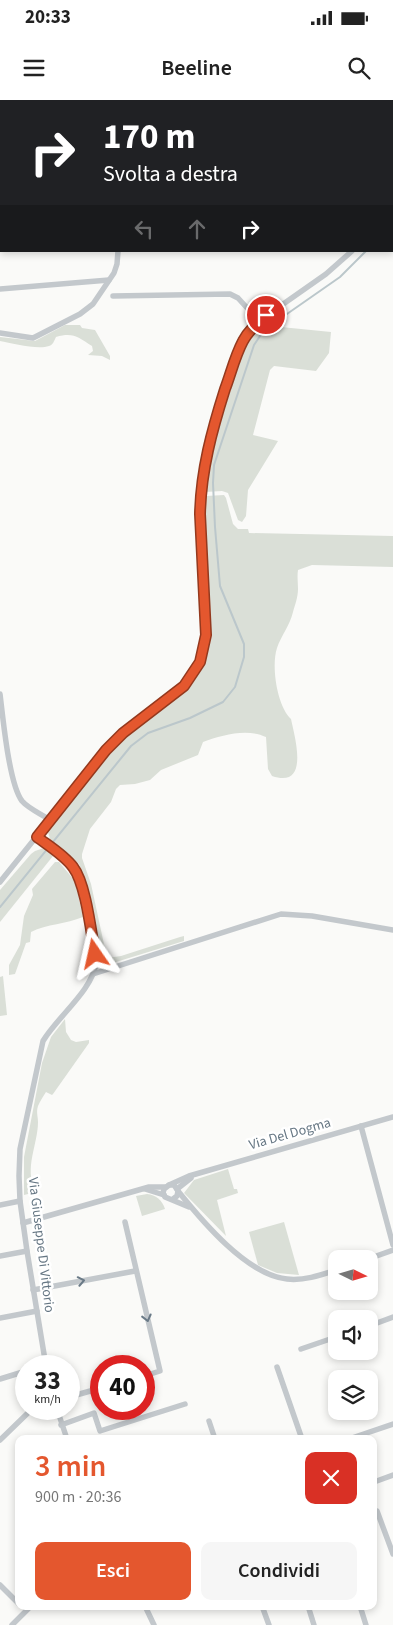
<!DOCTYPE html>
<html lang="it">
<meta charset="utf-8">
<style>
:root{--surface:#fff;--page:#f6f6f6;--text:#222;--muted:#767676;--accent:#e4572e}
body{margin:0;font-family:"Source Sans 3",sans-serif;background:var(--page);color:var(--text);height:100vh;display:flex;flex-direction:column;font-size:19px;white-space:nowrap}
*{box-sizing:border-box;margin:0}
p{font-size:16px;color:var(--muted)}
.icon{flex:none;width:28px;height:28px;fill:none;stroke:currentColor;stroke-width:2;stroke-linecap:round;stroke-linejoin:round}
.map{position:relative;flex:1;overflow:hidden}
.panel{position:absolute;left:15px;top:1335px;width:362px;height:175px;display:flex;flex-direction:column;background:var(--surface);border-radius:10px;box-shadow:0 2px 8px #0003}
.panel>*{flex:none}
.guide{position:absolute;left:0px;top:0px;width:394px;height:152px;box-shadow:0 2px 8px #0003;background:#202124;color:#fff;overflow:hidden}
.needle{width:32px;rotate:95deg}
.buttons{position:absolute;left:328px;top:1150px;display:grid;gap:10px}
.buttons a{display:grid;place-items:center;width:50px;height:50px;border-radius:10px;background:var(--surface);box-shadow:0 2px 8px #0003;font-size:25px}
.speed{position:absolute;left:15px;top:1255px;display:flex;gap:10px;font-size:25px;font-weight:700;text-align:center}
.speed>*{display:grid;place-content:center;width:65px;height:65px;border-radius:50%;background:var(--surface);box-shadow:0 2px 8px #0003;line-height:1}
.speed small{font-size:12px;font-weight:400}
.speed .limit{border:8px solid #d22;background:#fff;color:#111}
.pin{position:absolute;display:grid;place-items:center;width:42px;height:42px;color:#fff;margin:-21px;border:2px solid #fff;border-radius:50%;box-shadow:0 1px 5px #0007}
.me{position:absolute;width:55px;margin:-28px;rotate:349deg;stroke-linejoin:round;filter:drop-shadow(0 0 4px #0008)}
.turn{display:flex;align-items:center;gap:18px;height:105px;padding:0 20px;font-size:22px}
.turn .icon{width:65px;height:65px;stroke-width:2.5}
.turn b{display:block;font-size:35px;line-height:42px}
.lanes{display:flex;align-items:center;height:48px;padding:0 20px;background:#0003;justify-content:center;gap:25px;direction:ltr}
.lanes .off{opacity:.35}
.round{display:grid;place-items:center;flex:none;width:52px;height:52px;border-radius:10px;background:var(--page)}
.summary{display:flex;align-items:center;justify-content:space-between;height:85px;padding:0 20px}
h1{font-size:30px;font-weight:600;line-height:38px;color:var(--accent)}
.cta{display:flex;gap:10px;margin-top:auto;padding:10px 20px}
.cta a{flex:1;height:58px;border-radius:10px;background:var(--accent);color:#fff;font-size:20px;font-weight:600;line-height:58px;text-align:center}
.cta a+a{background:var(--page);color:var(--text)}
.status{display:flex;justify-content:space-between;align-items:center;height:35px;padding:0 25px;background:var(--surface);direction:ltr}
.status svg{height:14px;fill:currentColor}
header{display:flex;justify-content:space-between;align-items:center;height:65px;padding:0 20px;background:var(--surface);font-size:22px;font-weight:600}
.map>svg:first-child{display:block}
.green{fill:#dadfd7}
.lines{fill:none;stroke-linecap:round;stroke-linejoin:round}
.stream{stroke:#bbc7cb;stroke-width:2}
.minor{stroke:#c3c8cc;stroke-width:5.5}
.oneway{stroke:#6a7a87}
.route-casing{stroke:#94391e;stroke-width:12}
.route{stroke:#e4572e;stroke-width:9}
.labels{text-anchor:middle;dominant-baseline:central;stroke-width:5;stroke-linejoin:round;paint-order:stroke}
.street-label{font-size:14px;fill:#657683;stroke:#fff}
</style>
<div class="status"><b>20:33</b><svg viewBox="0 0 49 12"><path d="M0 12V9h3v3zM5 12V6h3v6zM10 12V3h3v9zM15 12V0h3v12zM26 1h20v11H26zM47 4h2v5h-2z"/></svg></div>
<header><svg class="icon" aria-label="menu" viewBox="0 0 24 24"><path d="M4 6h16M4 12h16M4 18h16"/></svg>Beeline<svg class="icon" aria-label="search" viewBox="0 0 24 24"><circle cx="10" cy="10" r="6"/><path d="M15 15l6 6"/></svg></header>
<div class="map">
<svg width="393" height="1525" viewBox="0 0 393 1525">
<rect width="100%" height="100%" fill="#fafaf8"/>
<g class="green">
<polygon points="267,219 281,227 331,232 329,253 316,271 274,266 270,270 253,335 278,341 248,390 246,416 242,422 238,420 228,393 222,391 205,392 210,355 241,257 255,231"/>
<path d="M65 225H80L82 228 95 230 110 256V260L102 256 88 255 93 251 92 246C78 237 73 232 56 237 54 241 53 245 49 246 37 250 12 243 0 241V237L35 241Z"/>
<path d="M224 395 226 398 233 424 238 429H248L249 433 393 436V467L312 465 298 470C297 477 298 482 298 489 298 497 295 505 293 512 290 525 281 536 277 548 271 566 277 606 291 619 295 638 310 689 272 676L268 669 266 637C247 628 222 635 203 642L198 655 161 670 150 680 135 684 120 685 116 689 111 702 90 729 82 754V758L91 784 107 858 121 856 180 837 184 836V841L103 866 84 777 79 764 50 739 47 729C61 712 74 695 88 678 95 670 101 660 109 651 152 608 201 602 210 533L205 400 206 396Z"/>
<polygon points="44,748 53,756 0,822 0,790 31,754 35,751"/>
<path d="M55 762H59L75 781 83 817C66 824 47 824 31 832L30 842 26 843 15 874 9 875V865L20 845 24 816 33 795 32 789Z"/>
<polygon points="3,876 7,915 0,916 0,877"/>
<path d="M65 919 66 932 71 940 76 942 89 940V943L53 994 52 995 46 992C43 997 40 1001 38 1006 36 1012 38 1016 38 1022 38 1044 24 1068 35 1090L40 1091 24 1095V1057L42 963 51 937Z"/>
<polygon points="228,1069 234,1089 237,1089 238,1093 217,1100 226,1136 184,1093 194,1080"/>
<path d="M147 1094C156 1095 162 1100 165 1109L142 1116 136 1096Z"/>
<polygon points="284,1122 299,1175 277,1173 258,1165 249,1132"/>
</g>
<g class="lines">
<g class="stream">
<polyline points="392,106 393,105"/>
<polyline points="0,807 131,646 148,633 190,618 223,602 235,587 244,557 244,544 220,486 215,427 213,383 214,365 254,245 264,230 340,177 366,151"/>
</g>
<g class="minor">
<polyline points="23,0 23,1"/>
<polyline points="241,1 242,0"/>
<polyline points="0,42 1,42"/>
<polyline points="392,85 393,84"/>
<polyline points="0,189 109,180"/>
<polyline points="113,196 230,194 238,198 259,221"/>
<polyline points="0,233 33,238 80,214 93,204 114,173 117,164 118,151"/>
<path d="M0 594C3 618 9 684 22 701 28 708 39 713 47 718"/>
<path d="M37 737C49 746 63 755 73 766 84 780 95 843 96 863 92 891 58 916 43 941L20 1049 19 1076 20 1101 27 1151 46 1266"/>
<polyline points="0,782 106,650 123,633 184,587 200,561 206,535 200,414 200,395 205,360 214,322 234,264 243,241 259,221 326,174 352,151"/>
<polyline points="93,874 281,814 312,816 393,830"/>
<polyline points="361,1026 393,1145"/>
<polyline points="169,1085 189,1076 393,1017"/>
<polyline points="145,1089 164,1095"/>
<polyline points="177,1089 191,1078"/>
<path d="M178 1091C202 1121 247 1175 287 1179 304 1181 321 1175 336 1170"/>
<polyline points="173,1099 177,1096 178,1091 174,1085 169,1085 164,1089 163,1093 165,1097 189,1107"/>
<polyline points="0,1105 20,1101"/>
<polyline points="125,1122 160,1271 144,1276"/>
<polyline points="23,1123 149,1087 165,1087"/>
<polyline points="0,1156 27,1151"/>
<polyline points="368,1159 393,1150"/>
<polyline points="33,1190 135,1171"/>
<polyline points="0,1218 37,1211"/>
<polyline points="369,1226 393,1217"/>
<polyline points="301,1249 336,1237"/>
<polyline points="277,1267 302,1339"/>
<polyline points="0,1279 26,1271"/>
<polyline points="69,1297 101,1288"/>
<polyline points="57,1309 67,1339"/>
<polyline points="209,1321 215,1339"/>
<polyline points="61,1325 94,1313 100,1331 185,1304"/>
<polyline points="349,1339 393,1324"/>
<polyline points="0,1340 32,1309"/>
<polyline points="374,1382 393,1375"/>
<polyline points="377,1411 393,1454"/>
<polyline points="0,1485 19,1504"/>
<polyline points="145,1506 154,1525"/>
<polyline points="262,1506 269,1525"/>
<polyline points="308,1506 314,1525"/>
<polyline points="360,1506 366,1525"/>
<polyline points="12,1525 31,1506"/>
</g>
</g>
<defs><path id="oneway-chevron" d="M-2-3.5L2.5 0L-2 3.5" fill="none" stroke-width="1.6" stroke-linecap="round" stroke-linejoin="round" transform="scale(1.25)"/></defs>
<g class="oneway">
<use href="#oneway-chevron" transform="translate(81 1181) rotate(-11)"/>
<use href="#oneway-chevron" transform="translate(147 1218) rotate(76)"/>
</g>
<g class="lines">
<defs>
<path id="route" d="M95 854C91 832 86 784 73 767 64 755 49 746 37 737L106 650 123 633 184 586 200 562 206 535 200 414C201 370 212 330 225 289 231 273 235 256 243 241 248 231 257 223 266 215"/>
</defs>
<use href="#route" class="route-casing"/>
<use href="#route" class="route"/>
</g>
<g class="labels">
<g class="street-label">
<text transform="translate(290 1034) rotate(-16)">Via Del Dogma</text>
<text transform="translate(41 1145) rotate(83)">Via Giuseppe Di Vittorio</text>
</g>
</g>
</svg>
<div class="buttons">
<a><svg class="needle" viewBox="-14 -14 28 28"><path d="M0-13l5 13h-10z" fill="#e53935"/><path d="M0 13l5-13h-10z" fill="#767676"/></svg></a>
<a><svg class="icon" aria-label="sound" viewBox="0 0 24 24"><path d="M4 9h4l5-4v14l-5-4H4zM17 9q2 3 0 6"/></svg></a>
<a><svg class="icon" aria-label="layers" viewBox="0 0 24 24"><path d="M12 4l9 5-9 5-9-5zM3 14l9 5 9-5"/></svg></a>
</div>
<div class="speed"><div>33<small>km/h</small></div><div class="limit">40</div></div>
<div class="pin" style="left:266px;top:215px;background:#d93025"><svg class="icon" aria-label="arrive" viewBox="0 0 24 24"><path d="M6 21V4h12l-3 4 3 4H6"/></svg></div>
<svg class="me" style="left:95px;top:854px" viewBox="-20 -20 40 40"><path d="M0-17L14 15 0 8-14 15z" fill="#e4572e" stroke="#fff" stroke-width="4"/></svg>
<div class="guide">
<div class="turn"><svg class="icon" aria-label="right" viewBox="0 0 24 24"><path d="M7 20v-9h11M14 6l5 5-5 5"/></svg><div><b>170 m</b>Svolta a destra</div></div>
<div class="lanes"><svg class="icon off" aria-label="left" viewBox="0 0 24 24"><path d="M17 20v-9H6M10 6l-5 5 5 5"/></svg><svg class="icon off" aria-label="ahead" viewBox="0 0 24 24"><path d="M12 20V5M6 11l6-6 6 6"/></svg><svg class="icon" aria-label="right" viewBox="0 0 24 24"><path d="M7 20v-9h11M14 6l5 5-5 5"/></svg></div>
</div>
<section class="panel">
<div class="summary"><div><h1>3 min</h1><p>900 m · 20:36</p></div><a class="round" style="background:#d93025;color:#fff"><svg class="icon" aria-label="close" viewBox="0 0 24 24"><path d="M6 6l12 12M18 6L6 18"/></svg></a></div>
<div class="cta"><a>Esci</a><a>Condividi</a></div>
</section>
</div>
